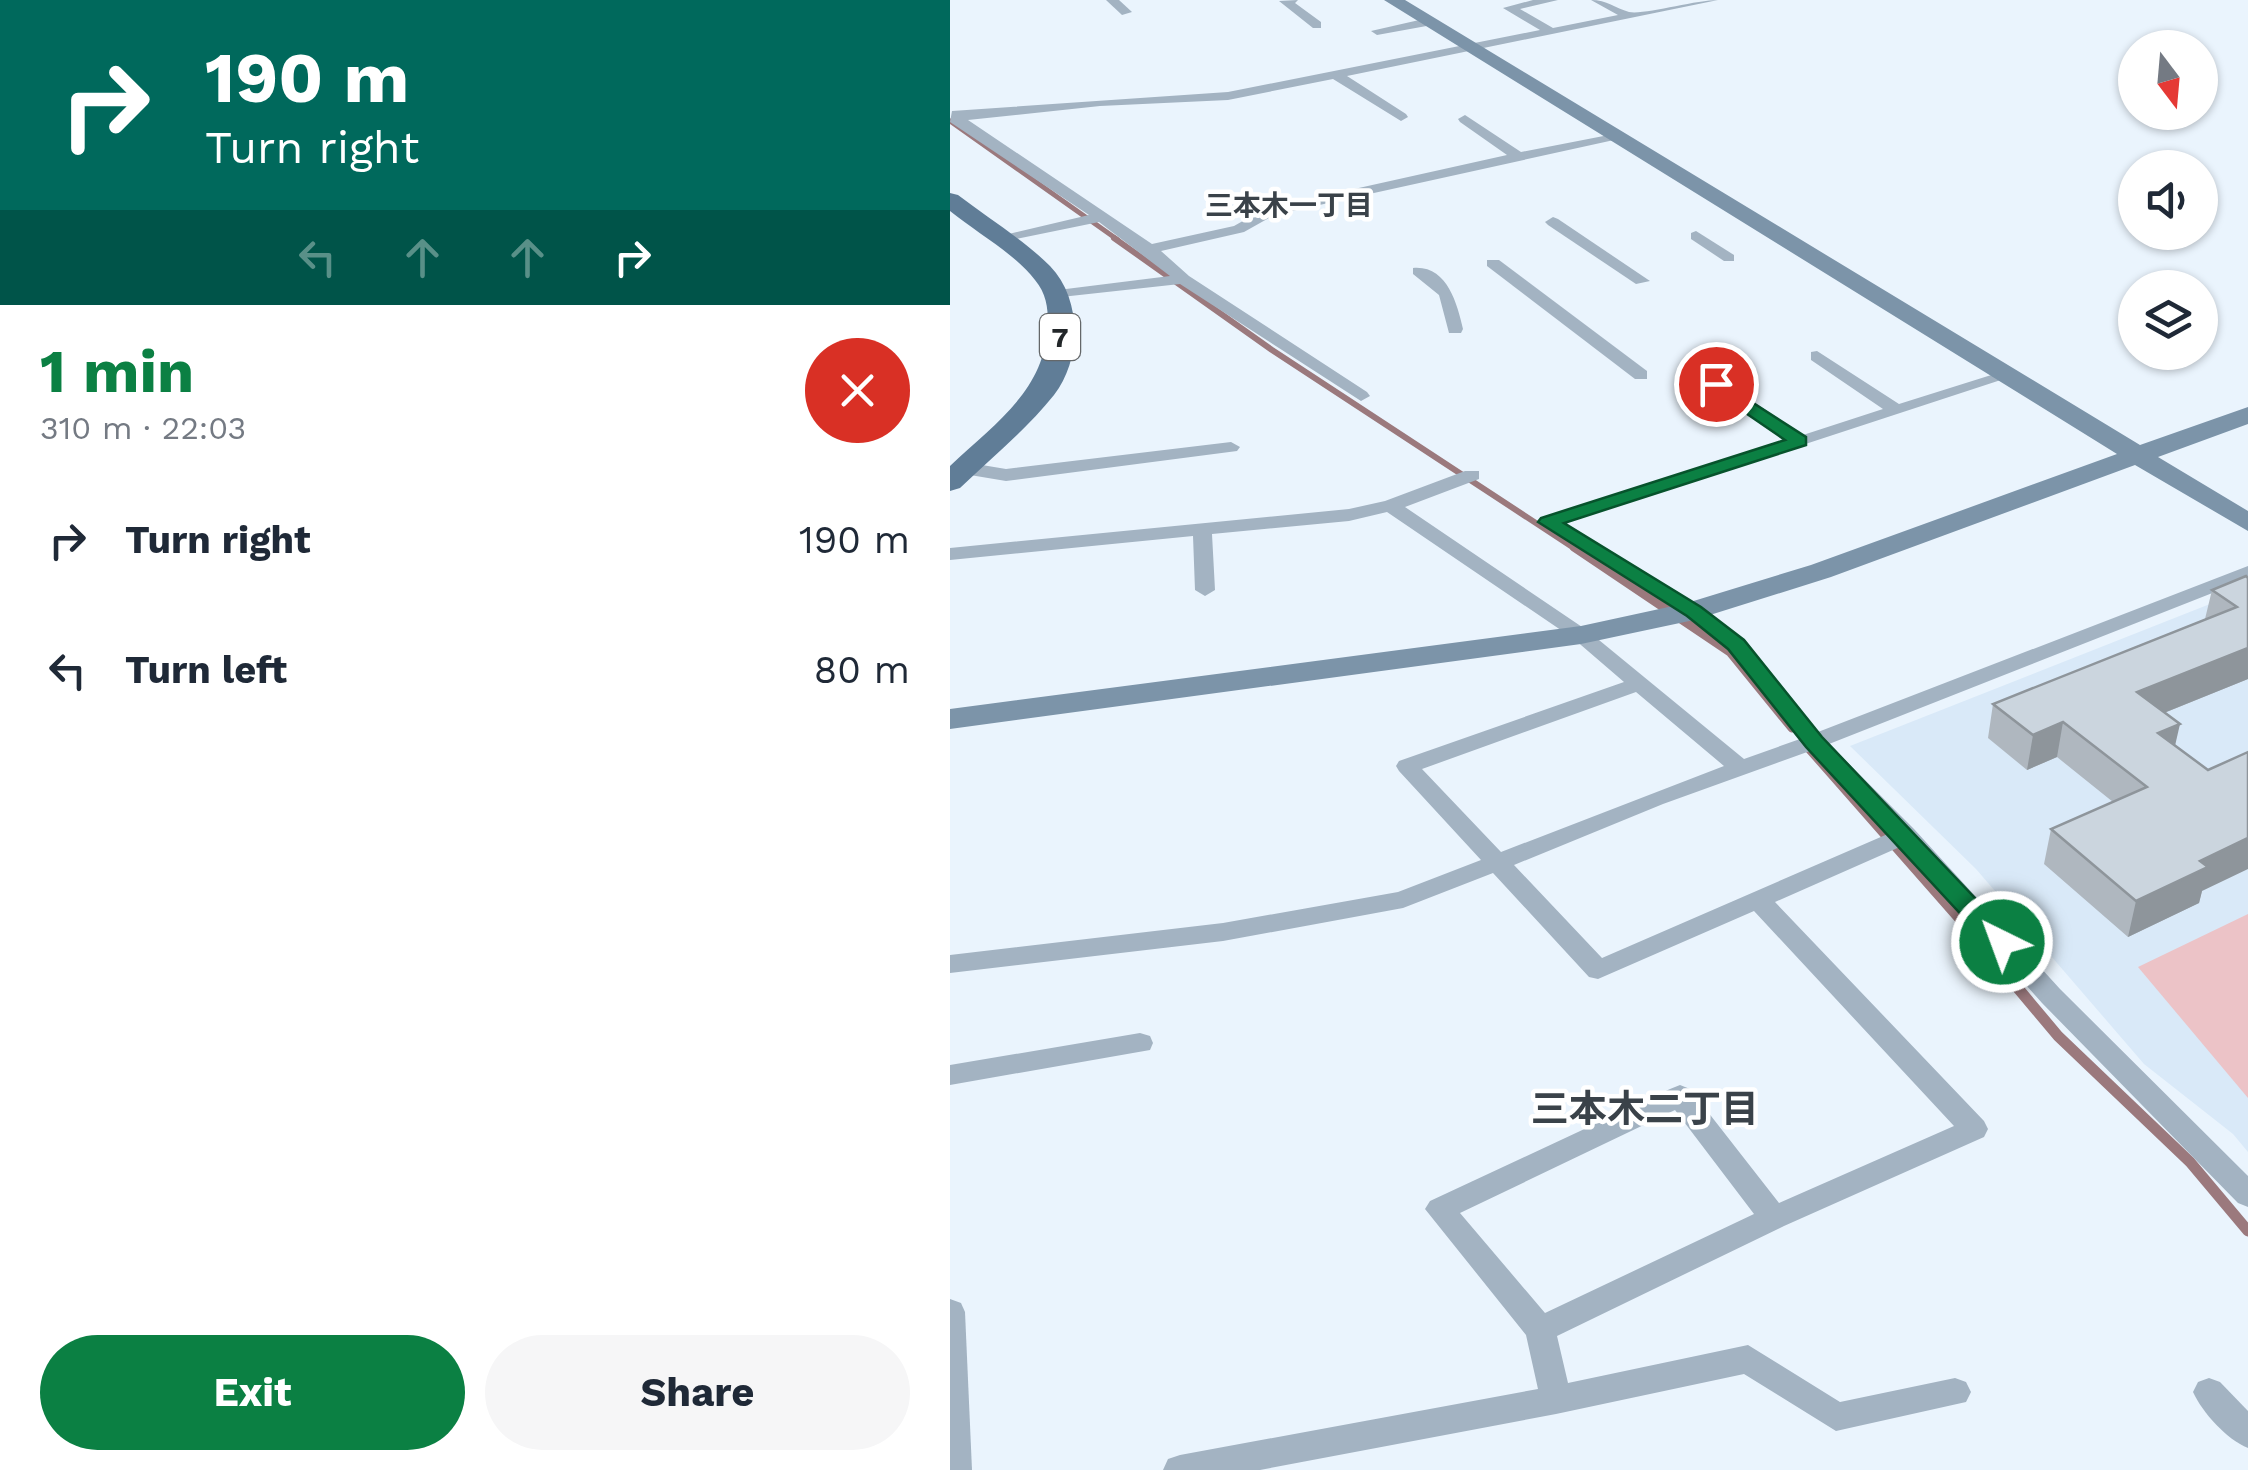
<!DOCTYPE html>
<meta charset="utf-8">
<style>
:root{--surface:#fff;--page:#f6f6f7;--text:#1f2937;--muted:#747a83;--accent:#0b8043}
body{margin:0;font-family:"Work Sans","Noto Sans JP",sans-serif;background:var(--page);color:var(--text);height:100vh;display:flex;flex-direction:column;font-size:38px;white-space:nowrap}
*{box-sizing:border-box;margin:0}
p{font-size:32px;color:var(--muted)}
.icon{flex:none;width:55px;height:55px;fill:none;stroke:currentColor;stroke-width:2;stroke-linecap:round;stroke-linejoin:round}
.map{position:relative;flex:1;overflow:hidden}
.side{display:flex;flex-direction:column;background:var(--surface);width:950px}
.side>*{flex:none}
.hud{background:#00695c;color:#fff;overflow:hidden}
.needle{width:65px;rotate:164deg}
.buttons{position:absolute;left:1168px;top:30px;display:grid;gap:20px}
.buttons a{display:grid;place-items:center;width:100px;height:100px;border-radius:50%;background:var(--surface);box-shadow:0 2px 8px #0004;font-size:50px}
.pin{position:absolute;display:grid;place-items:center;width:85px;height:85px;color:#fff;margin:-42px;border:5px solid #fff;border-radius:50%;box-shadow:0 2px 10px #0007}
.me{position:absolute;width:110px;margin:-55px;rotate:318deg;stroke-linejoin:round;filter:drop-shadow(0 0 8px #0008)}
.turn{display:flex;align-items:center;gap:35px;height:210px;padding:0 40px;font-size:45px}
.turn .icon{width:130px;height:130px;stroke-width:2.5}
.turn b{display:block;font-size:70px;line-height:85px}
.lanes{display:flex;align-items:center;height:95px;padding:0 40px;background:#0003;justify-content:center;gap:50px;direction:ltr}
.lanes .off{opacity:.35}
.round{display:grid;place-items:center;flex:none;width:105px;height:105px;border-radius:52px;background:var(--page)}
.head{display:flex;align-items:center;justify-content:space-between;height:170px;padding:0 40px}
h1{font-size:60px;font-weight:700;line-height:75px;color:var(--accent)}
.primary-button{display:flex;gap:20px;margin-top:auto;padding:20px 40px}
.primary-button a{flex:1;height:115px;border-radius:60px;background:var(--accent);color:#fff;font-size:40px;font-weight:700;line-height:115px;text-align:center}
.primary-button a+a{background:var(--page);color:var(--text)}
ul{padding:0;list-style:none}
li{display:flex;align-items:center;gap:30px;height:130px;padding:0 40px}
li div{flex:1}
li b{display:block;font-size:38px}
li em{font-style:normal}
main{display:flex;flex:1;min-height:0}
.map>svg:first-child{display:block}
.built{fill:#d9e9f8}
.green{fill:#ecc3c7}
.lines{fill:none;stroke-linecap:round;stroke-linejoin:round}
.stream-far3{stroke:#9b797d;stroke-width:5}
.stream-far2{stroke:#9b797d;stroke-width:6}
.stream-far1{stroke:#9b797d;stroke-width:9}
.stream{stroke:#9b797d;stroke-width:11}
.street{fill:#a3b3c2;fill-rule:evenodd}
.secondary{fill:#7c94a9;fill-rule:evenodd}
.primary{fill:#607d97;fill-rule:evenodd}
.wall{fill:#afb7bf}
.shaded-wall{fill:#8e959b}
.building{fill:#cbd5de;stroke:#8e959b;stroke-width:2.5}
.route{fill:#0b8043;stroke:#07532c;stroke-width:2.5}
.labels{text-anchor:middle;dominant-baseline:central;stroke-width:9;stroke-linejoin:round;paint-order:stroke}
.far-neighbourhood-label{font-size:28px;font-weight:bold;fill:#3a4249;stroke:#fff}
.shield{fill:#fff;stroke:#646769;stroke-width:2.5}
.shield-label{font-size:28px;font-weight:bold;fill:#222629}
.near-neighbourhood-label{font-size:38px;font-weight:bold;fill:#3a4249;stroke:#fff}
</style>
<main>
<section class="side">
<div class="hud">
<div class="turn"><svg class="icon" aria-label="right" viewBox="0 0 24 24"><path d="M7 20v-9h11M14 6l5 5-5 5"/></svg><div><b>190 m</b>Turn right</div></div>
<div class="lanes"><svg class="icon off" aria-label="left" viewBox="0 0 24 24"><path d="M17 20v-9H6M10 6l-5 5 5 5"/></svg><svg class="icon off" aria-label="ahead" viewBox="0 0 24 24"><path d="M12 20V5M6 11l6-6 6 6"/></svg><svg class="icon off" aria-label="ahead" viewBox="0 0 24 24"><path d="M12 20V5M6 11l6-6 6 6"/></svg><svg class="icon" aria-label="right" viewBox="0 0 24 24"><path d="M7 20v-9h11M14 6l5 5-5 5"/></svg></div>
</div>
<div class="head"><div><h1>1 min</h1><p>310 m · 22:03</p></div><a class="round" style="background:#d93025;color:#fff"><svg class="icon" aria-label="close" viewBox="0 0 24 24"><path d="M6 6l12 12M18 6L6 18"/></svg></a></div>
<ul>
<li><svg class="icon" aria-label="right" viewBox="0 0 24 24"><path d="M7 20v-9h11M14 6l5 5-5 5"/></svg><div><b>Turn right</b></div><em>190 m</em></li>
<li><svg class="icon" aria-label="left" viewBox="0 0 24 24"><path d="M17 20v-9H6M10 6l-5 5 5 5"/></svg><div><b>Turn left</b></div><em>80 m</em></li>
</ul>
<div class="primary-button"><a>Exit</a><a>Share</a></div>
</section>
<div class="map">
<svg width="1298" height="1470" viewBox="0 0 1298 1470">
<rect width="100%" height="100%" fill="#eaf4fd"/>
<polygon class="built" points="1298,589 1298,1152 1283,1134 1194,1064 1026,869 900,746"/>
<polygon class="green" points="1298,914 1298,1098 1188,967"/>
<g class="lines">
<polyline class="stream-far3" points="0,121 168,240"/>
<polyline class="stream-far2" points="164,238 322,350 627,550"/>
<g class="stream-far1">
<polyline points="624,547 780,652 842,728"/>
<polyline points="855,744 1037,951"/>
</g>
<polyline class="stream" points="1035,949 1108,1036 1240,1162 1298,1231"/>
<g class="street">
<polygon points="156,0 169,0 182,12 172,15"/>
<polygon points="348,0 345,3 371,22 371,28 363,28 329,1"/>
<path d="M583 0H608L570 9 603 28 668 15 641 0C657 0 665 8 679 12 695 15 745 0 768 0L397 76 456 114 458 117 451 121 383 79 278 100 150 106 18 120 202 244 284 226 314 209 557 155 510 122 508 119 515 115 571 152 669 133 671 136 664 140 324 215 294 232 211 251 239 276 417 392 420 396 411 401 230 284 102 298V292L108 290 220 276 149 222 46 243V237L139 215 0 122 2 111 278 92 590 30 553 8Z"/>
<polygon points="478,18 482,19 482,25 427,35 421,31"/>
<polygon points="603,217 608,219 700,281 686,284 598,225 595,222"/>
<polygon points="746,231 784,255 784,261 774,261 741,239 741,233"/>
<polygon points="537,260 549,260 697,371 697,379 685,379 537,266"/>
<path d="M463 268C497 265 507 303 513 329L511 333H499L489 295 463 274Z"/>
<path d="M867 351 949 404 1054 371 1063 376 614 523 751 607 793 640 868 732 1298 566V579L879 744 964 829 1110 989 1298 1176V1207L1288 1203 1092 1003 952 846 825 902 1034 1121 1038 1129 1034 1137 834 1226 607 1336 618 1383 798 1345 890 1402 1005 1378 1016 1382 1021 1392 1016 1402 886 1431 794 1374 606 1414 310 1470H213L218 1459 230 1455 588 1389 576 1335 475 1209 480 1201 720 1089 730 1085 740 1089 829 1203 1004 1126 804 911 648 979 639 977 543 873 453 908 273 941 0 973V955L273 923 448 892 531 860 449 771 446 766 449 761 674 682 624 639 437 512 399 521 262 534 265 590 255 596 245 590 243 536 0 560V548L399 509 435 501 515 471H529V479L455 507 638 631 794 759 850 739 779 648 737 615 588 522 591 518 836 440 759 388V380H771L853 435 933 409 861 360V352ZM686 692 774 766 551 852 472 769ZM860 751 940 833 652 958 564 865 713 804ZM725 1110 804 1214 595 1313 510 1213Z"/>
<polygon points="281,442 290,447 287,451 56,481 14,474 5,468 14,462 56,469"/>
<polygon points="190,1033 200,1036 203,1043 200,1050 0,1085 0,1065"/>
<polygon points="0,1299 11,1303 15,1312 22,1470 0,1470"/>
<path d="M1259 1378 1270 1382 1298 1411V1448C1277 1440 1252 1412 1243 1392L1248 1382Z"/>
</g>
<polygon class="secondary" points="434,0 455,0 1190,445 1298,407 1298,424 1208,457 1298,511 1298,531 1185,465 881,577 744,620 631,644 0,729 0,709 631,626 737,603 861,565 1167,454"/>
<path class="primary" d="M0 193 8 195C38 218 74 240 100 266 132 299 132 359 104 395 77 429 41 458 10 488L0 491V466C46 422 95 391 98 324 98 307 96 293 85 280 64 253 27 233 0 211Z"/>
</g>
<polygon class="wall" points="1296,576 1298,679 1214,713 1225,746 1252,891 1249,903 1178,937 1094,864 1101,829 1163,802 1107,757 1077,770 1038,738 1043,704 1255,619 1262,590"/>
<g class="shaded-wall">
<polygon points="1298,648 1298,679 1179,727 1187,692"/>
<polygon points="1113,722 1107,757 1077,770 1083,735"/>
<polygon points="1230,724 1222,759 1208,733"/>
<polygon points="1298,838 1298,869 1252,891 1249,903 1178,937 1186,901 1250,861"/>
</g>
<polygon class="building" points="1296,576 1298,578 1298,648 1187,692 1230,724 1208,733 1258,770 1298,752 1298,838 1250,861 1258,867 1186,901 1101,829 1197,787 1113,722 1083,735 1043,704 1287,607 1262,590"/>
<polygon class="route" points="766,379 856,437 856,445 614,523 751,607 794,640 872,737 1061,936 1065,942 1061,949 1043,949 856,747 778,649 737,616 588,522 591,518 835,440 759,388 757,384"/>
<g class="labels">
<g class="far-neighbourhood-label">
<text x="339" y="205">三本木一丁目</text>
</g>
<rect class="shield" x="90" y="314" width="40" height="46" rx="8"/>
<g class="shield-label">
<text x="110" y="337">7</text>
</g>
<g class="near-neighbourhood-label">
<text x="695" y="1109">三本木二丁目</text>
</g>
</g>
</svg>
<div class="buttons">
<a><svg class="needle" viewBox="-14 -14 28 28"><path d="M0-13l5 13h-10z" fill="#e53935"/><path d="M0 13l5-13h-10z" fill="#747a83"/></svg></a>
<a><svg class="icon" aria-label="sound" viewBox="0 0 24 24"><path d="M4 9h4l5-4v14l-5-4H4zM17 9q2 3 0 6"/></svg></a>
<a><svg class="icon" aria-label="layers" viewBox="0 0 24 24"><path d="M12 4l9 5-9 5-9-5zM3 14l9 5 9-5"/></svg></a>
</div>
<div class="pin" style="left:766px;top:384px;background:#d93025"><svg class="icon" aria-label="arrive" viewBox="0 0 24 24"><path d="M6 21V4h12l-3 4 3 4H6"/></svg></div>
<svg class="me" style="left:1052px;top:942px" viewBox="-20 -20 40 40"><circle r="17" fill="#0b8043" stroke="#fff" stroke-width="3"/><path d="M0-11L8 9 0 5-8 9z" fill="#fff"/></svg>
</div>
</main>
